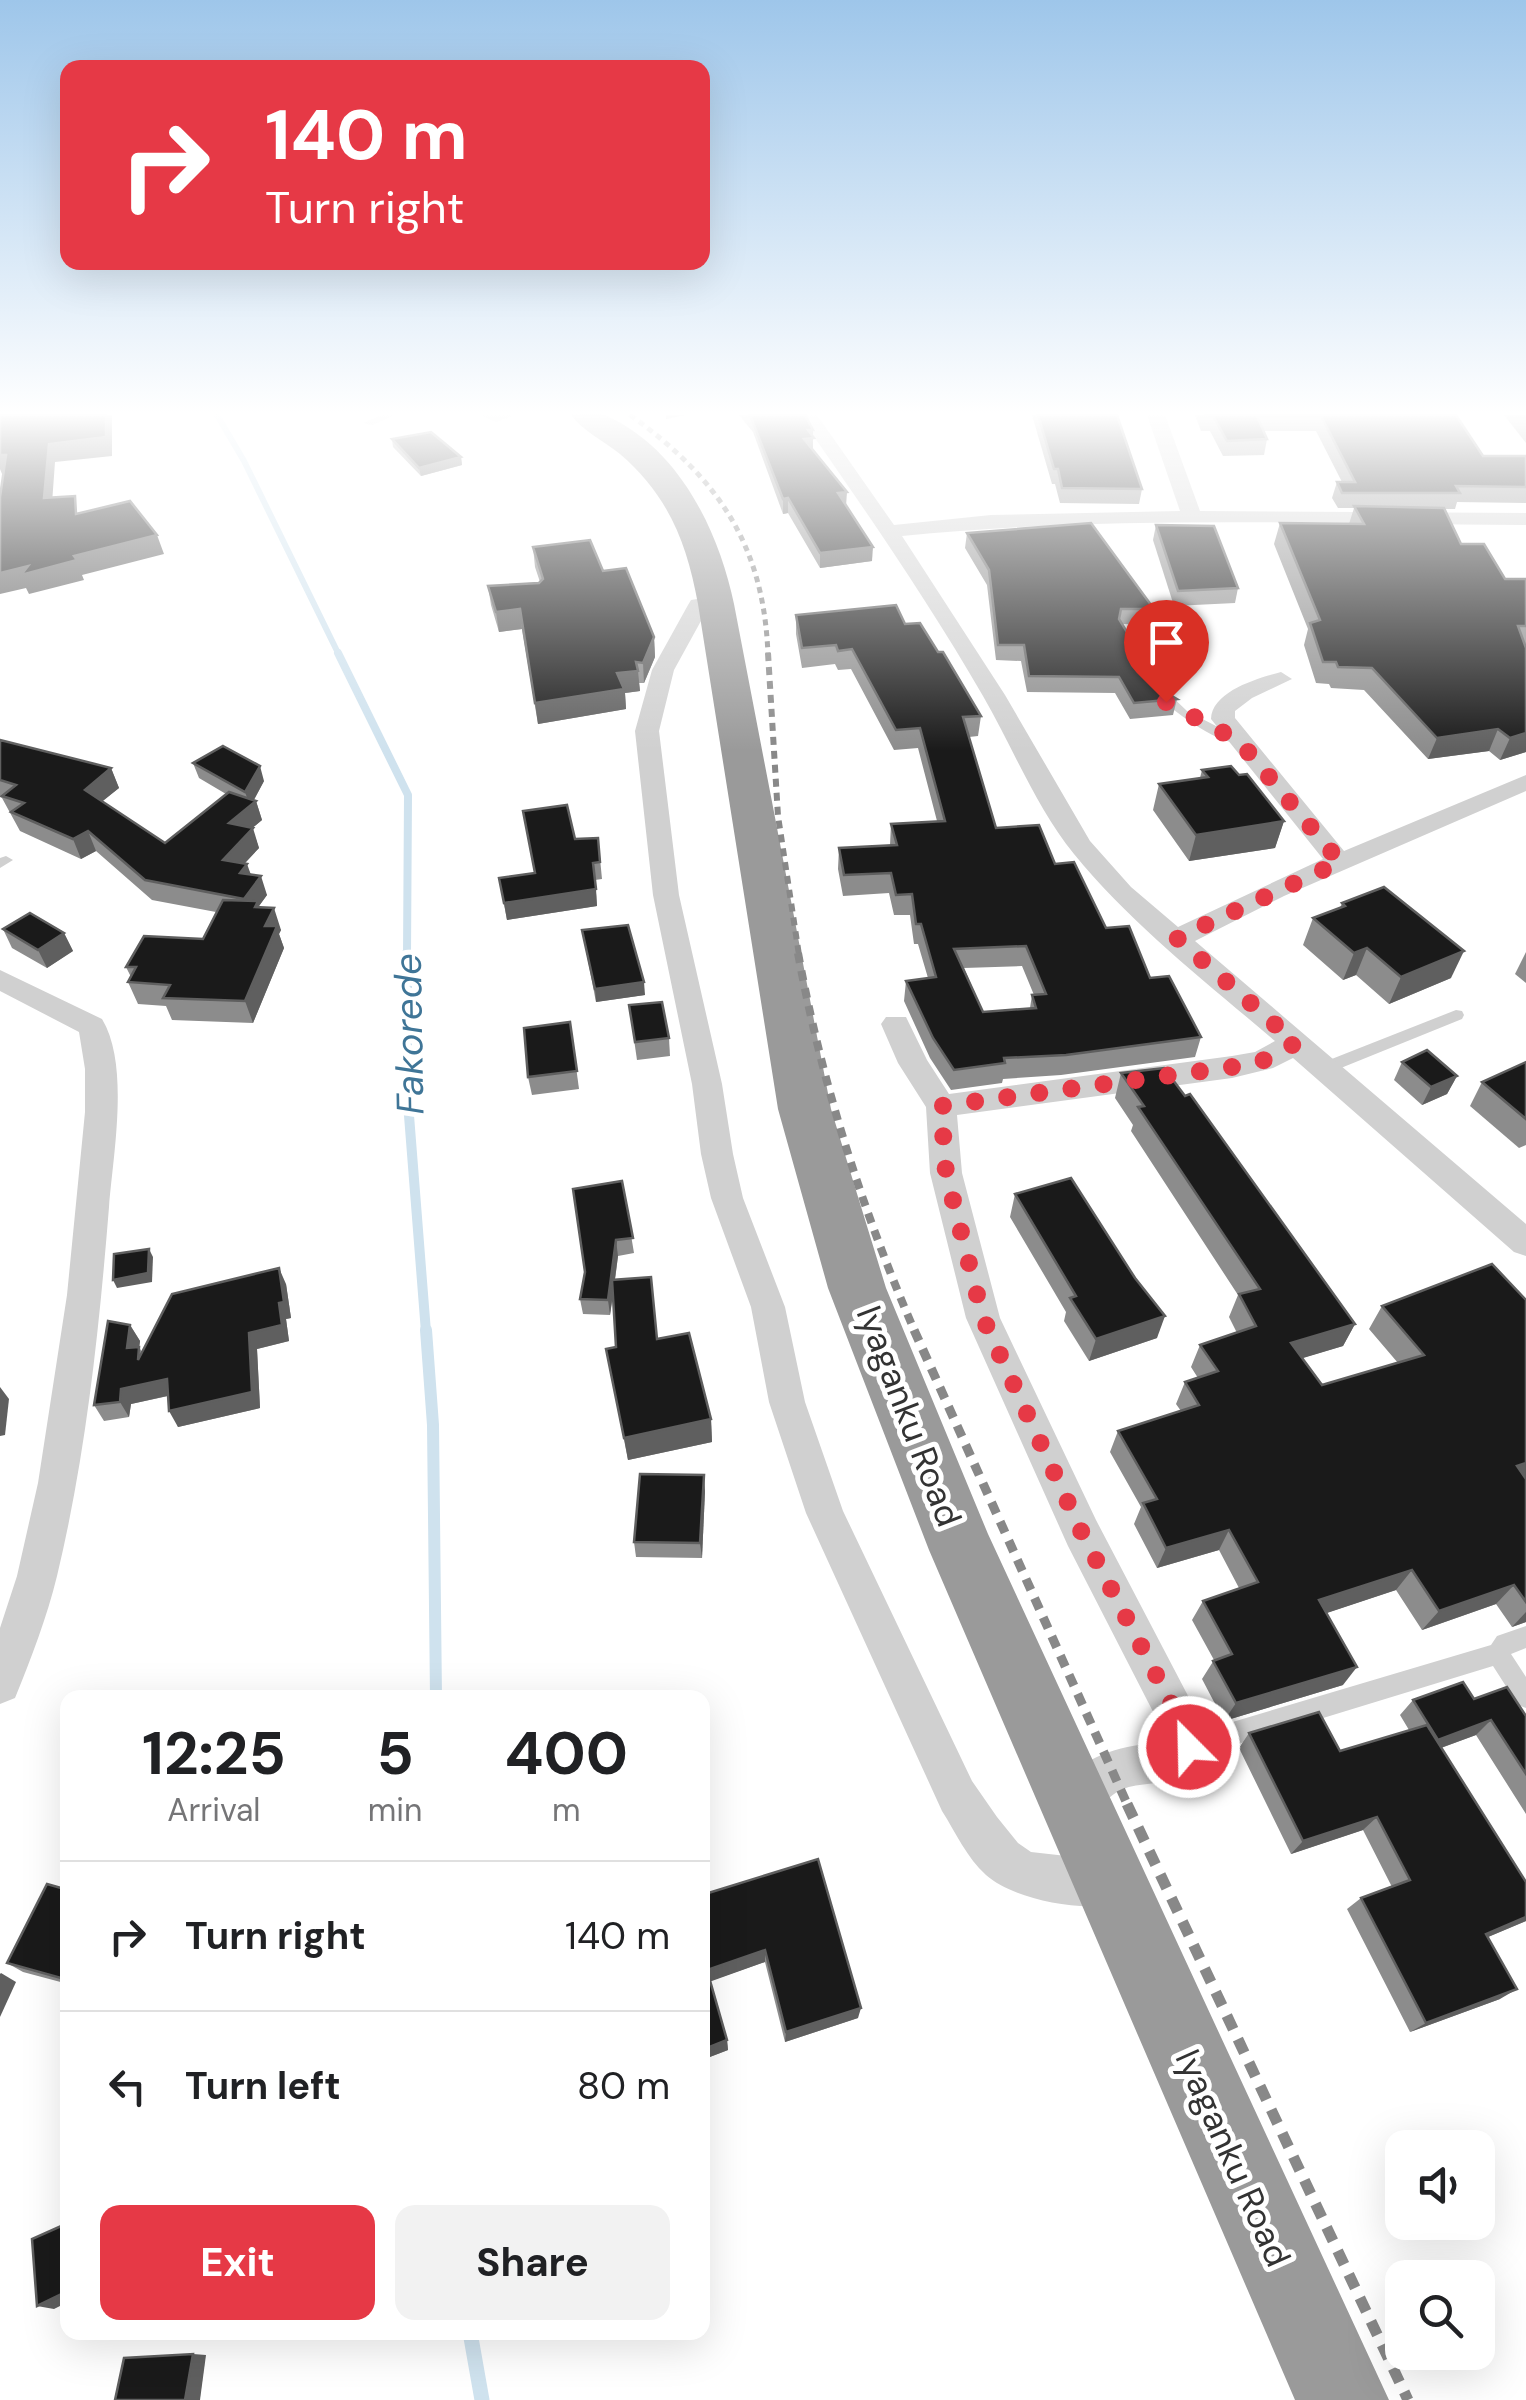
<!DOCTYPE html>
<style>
:root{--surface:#fff;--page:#f2f2f2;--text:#202124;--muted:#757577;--line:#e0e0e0;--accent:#e63946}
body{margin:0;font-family:"DM Sans",sans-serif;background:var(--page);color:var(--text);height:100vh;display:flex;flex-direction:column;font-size:38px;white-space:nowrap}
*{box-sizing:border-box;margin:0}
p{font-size:32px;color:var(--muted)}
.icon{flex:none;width:55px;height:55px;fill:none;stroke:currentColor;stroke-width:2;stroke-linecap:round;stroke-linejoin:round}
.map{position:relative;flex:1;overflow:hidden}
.panel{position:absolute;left:60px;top:1690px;width:650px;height:650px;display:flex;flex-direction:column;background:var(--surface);border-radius:20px;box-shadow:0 10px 40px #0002}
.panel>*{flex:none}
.guide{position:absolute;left:60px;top:60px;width:650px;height:210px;border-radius:20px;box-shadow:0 10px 40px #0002;background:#e63946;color:#fff;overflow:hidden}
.buttons{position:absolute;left:1385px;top:2130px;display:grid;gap:20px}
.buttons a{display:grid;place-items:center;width:110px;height:110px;border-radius:20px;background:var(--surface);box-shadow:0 10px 40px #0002;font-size:50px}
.pin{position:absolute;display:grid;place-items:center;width:85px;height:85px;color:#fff;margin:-102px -42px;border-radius:50% 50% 50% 0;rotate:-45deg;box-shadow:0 0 10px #0007}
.pin .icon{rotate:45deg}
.me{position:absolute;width:110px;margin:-55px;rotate:337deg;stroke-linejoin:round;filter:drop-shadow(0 0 8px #0008)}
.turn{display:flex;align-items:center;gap:35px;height:210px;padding:0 40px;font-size:45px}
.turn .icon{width:130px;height:130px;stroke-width:2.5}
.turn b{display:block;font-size:70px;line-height:85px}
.eta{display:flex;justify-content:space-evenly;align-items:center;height:170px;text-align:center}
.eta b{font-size:60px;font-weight:700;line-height:70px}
.primary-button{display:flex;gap:20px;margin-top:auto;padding:20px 40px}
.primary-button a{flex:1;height:115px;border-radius:20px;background:var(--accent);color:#fff;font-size:40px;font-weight:700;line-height:115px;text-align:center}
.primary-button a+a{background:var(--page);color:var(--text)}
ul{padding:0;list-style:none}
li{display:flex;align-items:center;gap:30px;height:150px;padding:0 40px;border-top:2px solid var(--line)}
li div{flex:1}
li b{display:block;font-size:38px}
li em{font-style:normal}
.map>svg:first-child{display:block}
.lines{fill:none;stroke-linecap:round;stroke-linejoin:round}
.stream-far4{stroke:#cfe2ee;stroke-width:6}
.stream-far3{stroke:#cfe2ee;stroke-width:8}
.stream-far2{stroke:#cfe2ee;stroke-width:10}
.stream-far1{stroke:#cfe2ee;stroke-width:12}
.stream{stroke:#cfe2ee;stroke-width:15}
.lane{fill:#d0d0d0;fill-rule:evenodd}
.street{fill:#d0d0d0;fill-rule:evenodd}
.highway{fill:#9a9a9a;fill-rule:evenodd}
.rail-far4{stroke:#888;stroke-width:5;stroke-dasharray:6 5;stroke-linecap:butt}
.rail-far3{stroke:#888;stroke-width:6;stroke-dasharray:8 6;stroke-linecap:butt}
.rail-far2{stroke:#888;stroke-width:8;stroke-dasharray:10 8;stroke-linecap:butt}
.rail-far1{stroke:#888;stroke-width:9;stroke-dasharray:12 9;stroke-linecap:butt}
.rail{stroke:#888;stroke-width:11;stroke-dasharray:15 11;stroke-linecap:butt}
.wall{fill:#8c8c8c;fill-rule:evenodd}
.shaded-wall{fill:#5f5f5f}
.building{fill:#1a1a1a;stroke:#5f5f5f;stroke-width:2.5;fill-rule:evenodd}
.route{stroke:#e63946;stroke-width:18;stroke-dasharray:0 32.4}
.labels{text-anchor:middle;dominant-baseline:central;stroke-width:10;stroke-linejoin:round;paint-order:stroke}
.street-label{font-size:35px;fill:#333;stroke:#fff}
.water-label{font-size:38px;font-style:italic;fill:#3f7597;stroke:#fff}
</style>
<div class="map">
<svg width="1526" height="2400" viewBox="0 0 1526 2400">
<rect width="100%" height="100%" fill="#fff"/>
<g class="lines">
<polyline class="stream-far4" points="217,415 244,461 339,655"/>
<polyline class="stream-far3" points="338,653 408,795 407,955"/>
<polyline class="stream-far2" points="407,953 407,1090 426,1332"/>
<polyline class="stream-far1" points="426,1330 433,1425 436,1698"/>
<polyline class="stream" points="470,2332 482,2400"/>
<g class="lane">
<polygon points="381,415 395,415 372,425 364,423"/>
<polygon points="480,415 515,415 496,422"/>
<path d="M1157 690H1165L1187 711 1245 741C1227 752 1172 710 1157 696Z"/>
<polygon points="6,856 13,860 0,868 0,858"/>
<polygon points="1456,1010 1462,1011 1464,1015 1462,1019 1331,1072 1325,1074 1317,1068 1319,1064"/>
<polygon points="1526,1626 1526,1648 1511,1654 1526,1677 1526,1708 1518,1705 1493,1666 1189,1759 1181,1755 1177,1747 1181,1739 1189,1735 1491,1645 1497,1636"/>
</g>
<g class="street">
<path d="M799 415H817L894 525 991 515 1180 511 1147 415H1165L1200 511 1526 513V525C1318 524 1109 515 902 536L1005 695 1090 841 1131 887 1178 927 1323 859 1211 719C1212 691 1258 678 1281 672L1292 679 1252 698 1235 711V718L1344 851 1526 775V791L1284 896 1195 941 1526 1224V1256L1514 1252 1293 1058 1273 1068 1232 1078 957 1115 962 1173 1000 1318 1096 1520 1208 1734V1747L1197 1771C1168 1788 1139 1780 1119 1791 1102 1800 1094 1818 1075 1826L1059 1820 1053 1804C1073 1756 1115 1747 1161 1742L1166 1737 1068 1546 966 1318 930 1173 926 1107 898 1063 881 1024 886 1017H906L927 1060 949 1094 1232 1056 1255 1052 1275 1041C1206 982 1132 925 1074 854 1036 807 1013 748 983 696 927 599 863 507 799 415Z"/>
<path d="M716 596 727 602 707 610 674 670 659 731 679 895 722 1084 733 1154 743 1198 785 1307 805 1402 843 1511 972 1781 997 1817 1018 1843 1031 1852 1111 1861 1127 1868 1134 1884 1127 1900C1092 1915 1015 1901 986 1875 967 1858 956 1833 942 1811L806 1513 769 1402 751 1307 711 1198 701 1154 692 1084 653 895 635 731 652 670 688 605 691 600Z"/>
<path d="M0 970 102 1019C130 1065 113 1155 109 1207 99 1331 86 1455 57 1576 47 1617 31 1659 15 1698L0 1704V1628L17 1576 38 1483 67 1295 85 1112V1069L79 1032 0 991Z"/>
</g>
<path class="highway" d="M571 415C583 415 599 412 609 417 680 450 719 532 734 604L831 1109 886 1288 988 1534 1389 2400H1295L929 1550 828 1288 778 1109 698 604C687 543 668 495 620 454 605 442 583 431 571 415Z"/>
<path class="rail-far4" d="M630 415C718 478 764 545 768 655"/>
<polyline class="rail-far3" points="768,653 778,816 799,955"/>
<path class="rail-far2" d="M798 953C822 1084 862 1210 915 1332"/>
<polyline class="rail-far1" points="914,1330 1128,1806"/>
<polyline class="rail" points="1127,1804 1408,2400"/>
</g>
<g class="wall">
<polygon points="739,415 805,415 813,430 813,451 846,505 872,561 820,568 788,513 783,514 753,432"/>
<polygon points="1032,415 1117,415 1142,489 1139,504 1060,503 1055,484 1052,484"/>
<polygon points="1195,415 1456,415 1483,456 1526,456 1526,503 1457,502 1455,509 1445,509 1461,544 1505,579 1526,579 1526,752 1500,760 1489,751 1428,759 1364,690 1331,688 1329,684 1316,683 1304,645 1308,629 1274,544 1280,523 1349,524 1354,508 1338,508 1332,498 1337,482 1342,482 1316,431 1264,431 1267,439 1264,455 1223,456 1210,431 1201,431"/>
<polygon points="1504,415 1526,415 1526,443"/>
<polygon points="392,439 461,457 462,465 421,476 393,447"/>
<polygon points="1156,525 1238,588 1235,603 1174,606 1153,540"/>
<polygon points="967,533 1154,609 1151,625 1122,624 1162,690 1177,699 1173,715 1130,719 1115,693 1027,692 1021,661 996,660 987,585 965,548"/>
<polygon points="533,547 603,571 654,637 655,657 644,683 639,683 640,691 625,693 626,709 538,724 522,629 499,632 491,605 488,586 540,582 535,567"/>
<path d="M796 615 905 624 938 652 981 716 978 736 969 737 996 828 1055 864 1106 928 1201 1037 1195 1057 1061 1075 1003 1079 1002 1083 951 1090 930 1058 904 1001 906 981 928 978 918 944H914L910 915H894L889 893 843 896 838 869 839 848 890 845 891 824 937 821 918 748 894 750 851 669 838 670 835 664 802 668 796 634ZM1022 966 1034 995H1032L1030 1008 983 1012 964 968Z"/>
<polygon points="0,740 111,768 119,788 102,801 165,843 226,794 199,778 193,763 264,781 254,800 256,801 262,820 252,828 259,848 245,863 251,875 267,895 259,906 281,930 279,934 284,948 253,1023 172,1020 166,1006 138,1004 128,982 131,977 126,967 203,939 216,912 152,900 96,851 81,859 20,831 2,798 0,797"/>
<polygon points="1202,770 1239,775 1284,821 1275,848 1189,861 1153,810 1159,784 1200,778"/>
<polygon points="598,838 602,879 595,880 597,906 507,920 499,878 534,873 575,839"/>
<polygon points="1342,903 1451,978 1389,1004 1356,975 1343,980 1303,945 1313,918 1340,908"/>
<polygon points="3,929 64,933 73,951 47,968 12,948"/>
<polygon points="582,930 645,995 596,1002"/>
<polygon points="1526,952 1526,983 1515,974"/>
<polygon points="629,1005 669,1038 670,1056 637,1060"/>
<polygon points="570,1022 579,1089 532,1095 528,1077"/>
<polygon points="1402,1062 1457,1076 1447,1094 1422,1105 1394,1080"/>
<polygon points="1526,1062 1526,1145 1519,1148 1470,1106 1482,1082"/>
<polygon points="1121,1073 1355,1324 1343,1346 1302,1358 1322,1385 1398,1363 1369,1329 1382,1306 1526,1300 1526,1622 1512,1627 1496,1604 1422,1630 1396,1590 1326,1613 1343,1685 1224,1721 1202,1679 1214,1660 1192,1620 1203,1601 1239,1588 1219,1550 1157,1568 1134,1524 1141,1507 1110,1452 1118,1431 1181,1411 1176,1404 1185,1382 1198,1378 1191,1367 1200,1345 1237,1333 1229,1317 1238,1295 1131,1131 1133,1125 1115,1098"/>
<polygon points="622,1181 634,1253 618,1256 615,1280 657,1339 711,1419 712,1442 628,1460 606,1349 616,1347 613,1296 610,1315 583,1314 580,1299"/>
<polygon points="1015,1194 1157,1338 1089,1361 1064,1321 1066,1312 1010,1217"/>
<polygon points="286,1284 291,1318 286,1319 289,1341 257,1349 260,1408 178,1427 168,1396 131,1404 129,1417 104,1421 94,1405 130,1325 140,1341 139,1347 142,1352"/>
<polygon points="705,1491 702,1558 636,1557 634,1542"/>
<polygon points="1474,1699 1526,1716 1526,1814 1476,1735 1441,1748 1526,1882 1526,1921 1488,1937 1500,1999 1410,2032 1347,1909 1361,1898 1392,1887 1363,1830 1291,1854 1239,1748 1249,1733 1340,1751 1409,1730 1400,1715 1413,1700"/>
<polygon points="68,1890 68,1984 23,1972 7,1963"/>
<polygon points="702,1895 858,2018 785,2042 765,1962 710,1981 727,2040 728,2050 702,2060"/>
</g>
<g class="shaded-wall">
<polygon points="106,415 112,415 112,456 55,462 51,517 44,498 49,444"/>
<polygon points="666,415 686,415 666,419"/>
<polygon points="808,430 813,430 813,452 804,439"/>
<polygon points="0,455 6,455 13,473 2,474 0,469"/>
<polygon points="461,457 462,465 421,476 419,468"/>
<polygon points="847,492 846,506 838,493"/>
<polygon points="788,498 788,513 783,514 783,499"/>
<polygon points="157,535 164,554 82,575 84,580 29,594 26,588 0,594 0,573"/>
<polygon points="873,547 872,561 820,568 820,553"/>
<polygon points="520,609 522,629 499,632 496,612"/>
<polygon points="654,637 655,657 644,683 643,663"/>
<polygon points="638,671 640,691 625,693 626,709 538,724 535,703 617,673"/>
<polygon points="1498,729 1489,751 1428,759 1437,738"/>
<polygon points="1526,733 1526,752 1500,760 1510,738"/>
<polygon points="260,766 264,781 251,805 256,801 262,820 236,842 229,823 250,806 245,792"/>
<polygon points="111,768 119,788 93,809 85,790"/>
<polygon points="1284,821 1275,848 1189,861 1196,835"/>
<polygon points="253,828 259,848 230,879 223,860"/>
<polygon points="88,831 96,851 81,859 73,839"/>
<polygon points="247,864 254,883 240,873"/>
<polygon points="261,876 267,895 259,906 265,923 251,918 244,899"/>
<polygon points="596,889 597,906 507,920 504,903"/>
<polygon points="274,908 281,930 279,934 284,948 253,1023 245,1001 265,926"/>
<polygon points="64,933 73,951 47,968 38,950"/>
<polygon points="1367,948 1356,975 1343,980 1354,953"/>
<polygon points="1464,951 1451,978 1389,1004 1401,977"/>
<polygon points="644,982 645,995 596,1002 595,989"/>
<polygon points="1457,1076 1447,1094 1422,1105 1431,1087"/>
<polygon points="616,1240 618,1256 610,1315 608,1300"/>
<polygon points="149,1249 153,1257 152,1282 117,1288 113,1280"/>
<polygon points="279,1268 286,1284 291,1318 286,1319 289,1341 257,1349 260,1408 178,1427 169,1411 279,1303"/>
<polygon points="1165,1316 1157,1338 1089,1361 1096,1339"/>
<polygon points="1355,1324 1343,1346 1280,1365 1291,1343"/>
<polygon points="130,1325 140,1341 137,1364 127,1348"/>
<polygon points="167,1379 176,1394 131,1404 129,1417 120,1402 121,1389"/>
<polygon points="0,1387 9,1399 5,1435 0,1436"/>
<polygon points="711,1419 712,1442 628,1460 624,1438"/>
<polygon points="1526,1463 1526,1478 1500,1488 1517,1466"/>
<polygon points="704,1475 705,1491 702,1558 700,1543"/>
<polygon points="1229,1530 1219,1550 1157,1568 1166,1548"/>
<polygon points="1412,1570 1396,1590 1306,1620 1319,1600"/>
<polygon points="1514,1585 1496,1604 1422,1630 1439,1611"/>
<polygon points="1526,1612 1526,1622 1512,1627"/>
<polygon points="1357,1667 1343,1685 1224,1721 1236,1703"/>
<polygon points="1491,1720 1476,1735 1424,1754 1438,1740"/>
<polygon points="1377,1817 1363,1830 1291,1854 1303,1841"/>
<polygon points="1526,1917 1526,1921 1469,1945 1486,1934"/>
<polygon points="765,1950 765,1962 709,1982 707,1970"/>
<polygon points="65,1970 68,1971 68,1982 61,1978"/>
<polygon points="1,1973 16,1982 0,2017 0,1974"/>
<polygon points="1517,1989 1500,1999 1410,2032 1426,2023"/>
<polygon points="861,2008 858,2018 785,2042 786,2032"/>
<polygon points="727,2040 728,2050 702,2060 702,2050"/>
<polygon points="68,2291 68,2302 54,2309 37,2306"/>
<polygon points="193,2354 206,2355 200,2400 185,2400"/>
</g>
<g class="building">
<polygon points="0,415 106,415 106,437 49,444 44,498 75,496 76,514 130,501 157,535 74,556 77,560 21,575 28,566 0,573 0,497 6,455 0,455"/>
<polygon points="750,415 805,415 813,430 808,430 814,438 804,439 847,492 838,493 873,547 820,553 788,498 783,499"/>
<polygon points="1038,415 1117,415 1142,489 1062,488 1058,469 1054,469"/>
<polygon points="1204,415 1456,415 1483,456 1526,456 1526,487 1456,486 1460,493 1342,493 1337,482 1355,482 1321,416 1257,416 1267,439 1227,441 1213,416"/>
<polygon points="431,432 461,457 419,468 392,439"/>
<polygon points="1354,506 1444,508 1461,544 1484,544 1505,579 1526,579 1526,626 1518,626 1526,648 1526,733 1510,738 1498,729 1437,738 1372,668 1338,667 1336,662 1323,662 1310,623 1320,620 1280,523 1364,524"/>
<polygon points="1091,523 1154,609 1121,609 1119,619 1162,690 1177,699 1134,703 1119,677 1029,676 1024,645 998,645 989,570 967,533"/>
<polygon points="1156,525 1214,526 1238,588 1178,591"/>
<polygon points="590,540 603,571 626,568 654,637 643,663 636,662 638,671 617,673 624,689 535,703 520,609 496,612 488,586 539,583 543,579 533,547"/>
<path d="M896 605 905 624 920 623 938 652H943L981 716 963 717 996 828 1039 825 1055 864 1074 862 1106 928 1129 926 1150 978 1169 976 1201 1037 1066 1055 1004 1058 1005 1063 954 1070 933 1038 906 981 936 977 921 924H916L912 894 896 895 891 873 844 875 839 848 897 845 891 824 945 821 920 728 896 730 852 649 838 651 836 645 802 648 796 615ZM1026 946 1046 994 1032 995 1036 1008 983 1012 954 949Z"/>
<polygon points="0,740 111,768 85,790 165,843 229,792 256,801 229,823 253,828 223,860 247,864 240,873 261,876 244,899 145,880 88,831 73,839 11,812 24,803 2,796 16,785 0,780"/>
<polygon points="223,746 260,766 245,792 193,763"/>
<polygon points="1231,766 1239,775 1247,774 1284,821 1196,835 1159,784 1208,777 1202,770"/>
<polygon points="567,805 575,839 598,838 600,862 593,863 596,889 504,903 499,878 535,873 523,811"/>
<polygon points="1384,887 1464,951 1401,977 1367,948 1354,953 1313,918 1345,906 1342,903"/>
<polygon points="223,900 258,901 255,907 274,908 265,926 277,926 245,1001 163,998 170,985 128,982 136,967 126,967 144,936 203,939"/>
<polygon points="30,913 64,933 38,950 3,929"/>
<polygon points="628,925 644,982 595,989 582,930"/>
<polygon points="662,1002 669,1038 635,1042 629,1005"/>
<polygon points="570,1022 577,1071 528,1077 524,1028"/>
<polygon points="1427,1050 1457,1076 1431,1087 1402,1062"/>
<polygon points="1526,1062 1526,1119 1482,1082"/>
<polygon points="1164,1068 1185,1096 1190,1094 1355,1324 1291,1343 1322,1385 1424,1355 1382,1306 1492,1264 1526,1300 1526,1463 1517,1466 1526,1479 1526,1602 1514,1585 1439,1611 1412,1570 1319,1600 1357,1667 1236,1703 1213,1661 1232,1654 1203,1601 1258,1582 1229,1530 1166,1548 1143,1503 1157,1499 1118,1431 1199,1405 1185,1382 1218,1371 1200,1345 1256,1326 1239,1294 1260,1289 1138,1107 1144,1106 1121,1073"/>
<polygon points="1071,1178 1135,1278 1165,1316 1096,1339 1070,1298 1076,1296 1015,1194"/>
<polygon points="622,1181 633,1238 616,1240 608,1300 580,1299 585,1272 573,1189"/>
<polygon points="149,1249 148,1273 113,1280 114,1254"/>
<polygon points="279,1268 284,1302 279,1303 282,1325 249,1333 252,1392 169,1411 167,1379 121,1389 120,1402 94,1405 108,1321 130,1325 127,1348 139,1347 138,1360 172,1294"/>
<polygon points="651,1277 657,1339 689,1333 711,1419 624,1438 606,1349 616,1347 612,1280"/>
<polygon points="640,1474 704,1475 700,1543 634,1542"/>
<polygon points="1463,1682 1474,1699 1507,1687 1526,1716 1526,1774 1491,1720 1438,1740 1413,1700"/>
<polygon points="1319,1712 1340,1751 1427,1725 1526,1882 1526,1917 1486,1934 1517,1989 1426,2023 1361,1898 1410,1880 1377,1817 1303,1841 1249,1733"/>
<polygon points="818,1859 861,2008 786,2032 765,1950 707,1970 727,2040 702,2050 702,1895"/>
<polygon points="47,1884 68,1890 68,1970 65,1970 61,1978 7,1963"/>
<polygon points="68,2223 68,2291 37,2306 32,2239"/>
<polygon points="193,2354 185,2400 115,2400 124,2358"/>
</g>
<linearGradient id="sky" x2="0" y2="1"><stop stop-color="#9ec6ea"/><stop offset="0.55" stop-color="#fff"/><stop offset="1" stop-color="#fff" stop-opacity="0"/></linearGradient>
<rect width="1526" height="751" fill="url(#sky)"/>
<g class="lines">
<polyline class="route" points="1166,702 1239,741 1340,862 1177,938 1296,1043 1262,1061 1232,1067 941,1106 946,1173 983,1318 1082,1533 1187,1734 1189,1747"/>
</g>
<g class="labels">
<g class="street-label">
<text transform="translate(909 1416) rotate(69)">Iyaganku Road</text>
<text transform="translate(1233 2158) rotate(66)">Iyaganku Road</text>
</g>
<g class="water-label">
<text transform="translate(409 1034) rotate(-91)">Fakorede</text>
</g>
</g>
</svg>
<div class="buttons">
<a><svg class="icon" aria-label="sound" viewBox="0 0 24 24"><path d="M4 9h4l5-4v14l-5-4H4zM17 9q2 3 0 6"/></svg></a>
<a><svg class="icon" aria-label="search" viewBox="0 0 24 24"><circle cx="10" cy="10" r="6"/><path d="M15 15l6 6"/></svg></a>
</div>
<div class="pin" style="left:1166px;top:702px;background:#d93025"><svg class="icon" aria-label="arrive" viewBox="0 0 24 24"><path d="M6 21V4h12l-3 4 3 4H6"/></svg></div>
<svg class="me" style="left:1189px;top:1747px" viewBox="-20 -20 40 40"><circle r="17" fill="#e63946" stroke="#fff" stroke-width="3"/><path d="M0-11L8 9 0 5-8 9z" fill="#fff"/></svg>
<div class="guide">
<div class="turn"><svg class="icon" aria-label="right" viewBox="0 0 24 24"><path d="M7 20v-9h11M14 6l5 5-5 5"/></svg><div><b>140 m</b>Turn right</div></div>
</div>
<section class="panel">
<div class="eta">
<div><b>12:25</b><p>Arrival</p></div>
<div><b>5</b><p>min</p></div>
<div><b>400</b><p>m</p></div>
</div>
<ul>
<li><svg class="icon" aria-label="right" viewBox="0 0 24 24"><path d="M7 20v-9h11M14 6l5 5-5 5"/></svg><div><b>Turn right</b></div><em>140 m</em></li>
<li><svg class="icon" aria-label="left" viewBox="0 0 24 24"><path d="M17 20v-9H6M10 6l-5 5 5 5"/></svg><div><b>Turn left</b></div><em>80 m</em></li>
</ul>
<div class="primary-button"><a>Exit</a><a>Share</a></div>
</section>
</div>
